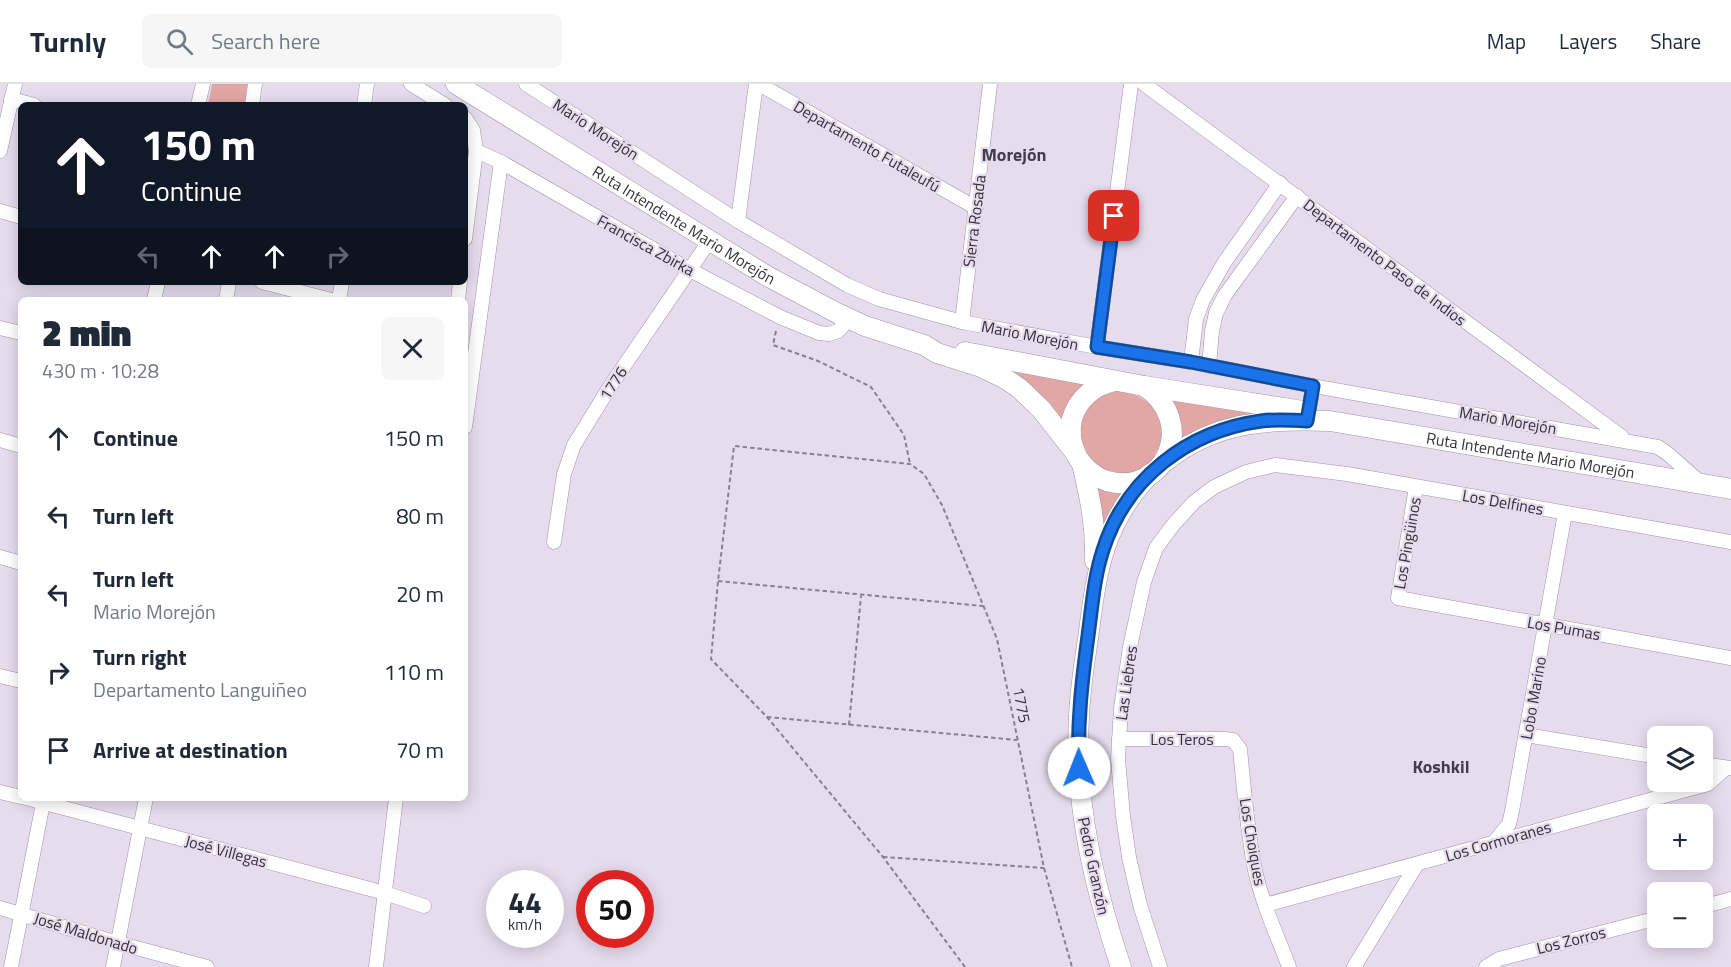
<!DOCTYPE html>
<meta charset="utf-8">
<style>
:root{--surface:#fff;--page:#f6f6f7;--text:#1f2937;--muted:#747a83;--line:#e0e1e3}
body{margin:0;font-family:"Titillium Web",sans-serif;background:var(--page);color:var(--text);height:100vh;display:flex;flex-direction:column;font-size:22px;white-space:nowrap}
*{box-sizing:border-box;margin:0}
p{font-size:20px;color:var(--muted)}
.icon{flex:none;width:33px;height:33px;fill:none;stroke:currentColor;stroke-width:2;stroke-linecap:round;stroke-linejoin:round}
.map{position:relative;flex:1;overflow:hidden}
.sheet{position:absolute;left:18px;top:213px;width:450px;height:504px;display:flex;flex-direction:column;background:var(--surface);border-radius:9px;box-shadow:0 3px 15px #0003}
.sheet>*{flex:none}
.banner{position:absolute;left:18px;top:18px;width:450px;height:183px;border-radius:9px;box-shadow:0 3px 15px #0003;background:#111827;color:#fff;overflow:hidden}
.buttons{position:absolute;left:1647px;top:642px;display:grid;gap:12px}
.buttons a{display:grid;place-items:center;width:66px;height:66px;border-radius:9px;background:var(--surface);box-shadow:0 3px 15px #0003;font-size:30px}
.speed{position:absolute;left:486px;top:786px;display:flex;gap:12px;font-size:30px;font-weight:700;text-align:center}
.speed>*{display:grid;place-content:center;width:78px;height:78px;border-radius:50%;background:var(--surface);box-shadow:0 3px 15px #0003;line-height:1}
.speed small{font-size:15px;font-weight:400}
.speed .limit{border:9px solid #d22;background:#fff;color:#111}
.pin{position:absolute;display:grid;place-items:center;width:51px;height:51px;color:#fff;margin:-26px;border-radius:12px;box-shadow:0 3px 9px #0006}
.me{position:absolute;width:66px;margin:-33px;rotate:359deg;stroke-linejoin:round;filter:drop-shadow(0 0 4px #0008)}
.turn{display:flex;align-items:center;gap:21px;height:126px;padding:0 24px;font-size:27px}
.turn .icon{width:78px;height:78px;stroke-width:2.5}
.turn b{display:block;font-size:42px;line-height:51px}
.lanes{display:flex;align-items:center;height:57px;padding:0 24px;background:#0003;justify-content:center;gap:30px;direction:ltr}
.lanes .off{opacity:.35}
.round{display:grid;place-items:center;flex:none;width:63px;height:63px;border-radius:9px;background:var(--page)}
.head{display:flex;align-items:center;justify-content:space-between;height:102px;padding:0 24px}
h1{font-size:36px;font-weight:800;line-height:45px}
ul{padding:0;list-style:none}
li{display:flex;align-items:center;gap:18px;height:78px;padding:0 24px}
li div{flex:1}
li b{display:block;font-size:22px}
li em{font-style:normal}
header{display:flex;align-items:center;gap:36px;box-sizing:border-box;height:84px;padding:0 30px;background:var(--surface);border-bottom:2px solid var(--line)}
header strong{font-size:28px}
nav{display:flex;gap:33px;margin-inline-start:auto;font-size:21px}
.search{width:420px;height:54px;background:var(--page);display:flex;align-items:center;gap:15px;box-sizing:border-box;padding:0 21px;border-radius:9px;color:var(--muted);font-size:22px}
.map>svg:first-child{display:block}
.green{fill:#e2a7a5}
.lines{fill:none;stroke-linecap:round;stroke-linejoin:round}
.street-casing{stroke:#9e94a5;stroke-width:15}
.secondary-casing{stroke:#9e94a5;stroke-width:21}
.path{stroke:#87818d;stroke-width:2;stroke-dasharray:4.5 3;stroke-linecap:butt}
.street{stroke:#fff;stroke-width:14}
.secondary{stroke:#fff;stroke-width:20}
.route-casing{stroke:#114b97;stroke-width:15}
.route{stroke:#1a73e8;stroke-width:10}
.labels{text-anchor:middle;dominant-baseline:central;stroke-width:4.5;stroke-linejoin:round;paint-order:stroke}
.street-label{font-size:16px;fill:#353138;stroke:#e6dcee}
.neighbourhood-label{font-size:18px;font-weight:bold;fill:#453d4b;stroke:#e6dcee}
</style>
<header>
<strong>Turnly</strong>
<div class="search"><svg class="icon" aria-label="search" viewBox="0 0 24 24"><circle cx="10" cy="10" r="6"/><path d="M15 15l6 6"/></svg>Search here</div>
<nav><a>Map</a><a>Layers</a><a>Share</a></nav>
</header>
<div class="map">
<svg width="1731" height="883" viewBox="0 0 1731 883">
<rect width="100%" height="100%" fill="#e6dcee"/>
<g class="green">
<polygon points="212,0 249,0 246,21 208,21"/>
<polygon points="1001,286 1089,300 1065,339 1052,324"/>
<path d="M1115 307C1151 308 1175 338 1155 371 1151 379 1144 386 1135 389 1126 393 1111 389 1102 388L1079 361C1079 353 1077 344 1079 336 1083 321 1101 310 1115 307Z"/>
<polygon points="1167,314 1265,332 1177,361"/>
<polygon points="1096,404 1110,408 1126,409 1102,453"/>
</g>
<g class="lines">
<defs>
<g id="street">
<polyline points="411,0 445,21"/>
<polyline points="526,0 738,137 847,201 879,215 962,238 1097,263 1191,278 1313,302 1658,363 1668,370 1701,399"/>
<polyline points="759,0 976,124"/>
<polyline points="1144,0 1622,353"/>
<polyline points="11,15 34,21"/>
<polyline points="198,21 203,0"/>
<polyline points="252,21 255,0"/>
<polyline points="364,21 367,0"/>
<polyline points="465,34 473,46 476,67 465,155"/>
<polyline points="0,67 15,0"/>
<polyline points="476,67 501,78 690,186 780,233 819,249 829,250 838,247 849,235"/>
<polyline points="0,127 21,133"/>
<polyline points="738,137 756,0"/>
<polyline points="262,198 331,216"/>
<polyline points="154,216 158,198"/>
<polyline points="226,216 229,198"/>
<polyline points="339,216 342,198"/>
<polyline points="458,216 460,198"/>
<polyline points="962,238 990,0"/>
<polyline points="0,244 21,249"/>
<polyline points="1097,263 1131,0"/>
<polyline points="1191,278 1196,235 1203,216 1224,179 1280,99"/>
<polyline points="1209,282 1212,247 1216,229 1225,211 1297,112"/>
<polyline points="1307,337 1313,302"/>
<polyline points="465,343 501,78"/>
<polyline points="0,356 21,362"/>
<polyline points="1416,403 1398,514 1731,574"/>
<polyline points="554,458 564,390 574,361 611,301 710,156"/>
<polyline points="0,473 21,479"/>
<polyline points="0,592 21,597"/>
<polyline points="1526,651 1658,673"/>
<path d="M1119 655H1225L1233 656 1240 665C1244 705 1247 746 1255 786 1262 819 1277 851 1289 883"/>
<polyline points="1702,680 1730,684"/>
<polyline points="0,708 21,713"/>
<polyline points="26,714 385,809 424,822"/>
<polyline points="1495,757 1509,740 1512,727 1565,429"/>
<polyline points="1265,821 1708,700 1726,684"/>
<polyline points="1702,823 1731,815"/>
<polyline points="0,824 118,859 207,883"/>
<polyline points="11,883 44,714"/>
<polyline points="113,883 146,714"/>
<polyline points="376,883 396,714"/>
<polyline points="1160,883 1140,821 1129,773 1123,732 1118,675 1121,624 1130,563 1144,498 1156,464 1173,441 1194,418 1214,403 1246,388 1275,381 1347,390 1731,458"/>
<polyline points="1354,883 1417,780"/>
<polyline points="1486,883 1499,875 1658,834"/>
</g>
<g id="secondary">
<path id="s1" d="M456 0 767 192 837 229 865 242 924 261 937 269 981 283 1004 294 1019 304 1041 325 1074 367"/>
<polyline points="965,268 1144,302 1303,327"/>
<path d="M1115 297C1095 301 1078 314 1072 335 1069 349 1071 362 1078 374 1085 385 1095 393 1107 397 1165 413 1199 338 1144 302"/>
<path id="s2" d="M1163 379C1215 337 1266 335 1330 337L1731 405"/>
<path d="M1082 380C1090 413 1096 442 1095 477"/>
<path d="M1121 883C1094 802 1074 719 1079 633 1080 604 1085 576 1089 547 1097 484 1104 438 1150 390"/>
</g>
</defs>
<use href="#street" class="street-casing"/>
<use href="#secondary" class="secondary-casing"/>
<g class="path">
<polyline points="776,247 773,261 818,277 871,303 904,351 910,380"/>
<polyline points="718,497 983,522"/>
<polyline points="767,633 1017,656"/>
<polyline points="849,641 861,512"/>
<polyline points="883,773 1044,784"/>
<polyline points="965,883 883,773 767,633 711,575 718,497 734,362 910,380 924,390 942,421 997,555 1044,784 1072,883"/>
</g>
<use href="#street" class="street"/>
<use href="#secondary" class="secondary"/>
</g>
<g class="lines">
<defs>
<path id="route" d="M1079 684C1077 639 1082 596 1088 552 1092 523 1094 493 1103 466 1126 394 1188 347 1261 337 1276 335 1292 336 1307 337L1313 302 1191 278 1097 263 1114 132"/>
</defs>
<use href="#route" class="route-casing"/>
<use href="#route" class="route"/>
</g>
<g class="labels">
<g class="street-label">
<text transform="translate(596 45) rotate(33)">Mario Morejón</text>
<text transform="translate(867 62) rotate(30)">Departamento Futaleufú</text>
<text transform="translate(974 137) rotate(-83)">Sierra Rosada</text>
<text stroke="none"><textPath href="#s1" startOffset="268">Ruta Intendente Mario Morejón</textPath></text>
<text transform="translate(646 161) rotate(29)">Francisca Zbirka</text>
<text transform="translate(1385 178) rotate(37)">Departamento Paso de Indios</text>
<text transform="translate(1030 251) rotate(11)">Mario Morejón</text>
<text transform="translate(613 299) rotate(-57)">1776</text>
<text transform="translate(1508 336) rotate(10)">Mario Morejón</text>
<text stroke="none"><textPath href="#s2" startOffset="380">Ruta Intendente Mario Morejón</textPath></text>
<text transform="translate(1503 418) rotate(10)">Los Delfines</text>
<text transform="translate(1407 459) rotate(-80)">Los Pingüinos</text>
<text transform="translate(1564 544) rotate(10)">Los Pumas</text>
<text transform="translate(1126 599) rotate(-82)">Las Liebres</text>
<text transform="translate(1533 614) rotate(-80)">Lobo Marino</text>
<text transform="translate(1022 621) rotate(79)">1775</text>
<text x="1182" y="655">Los Teros</text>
<text transform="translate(1498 757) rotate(-16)">Los Cormoranes</text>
<text transform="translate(1253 758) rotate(80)">Los Choiques</text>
<text transform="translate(226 767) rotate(15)">José Villegas</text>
<text transform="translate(1094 782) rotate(78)">Pedro Granzón</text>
<text transform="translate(86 849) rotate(17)">José Maldonado</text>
<text transform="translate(1571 856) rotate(-14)">Los Zorros</text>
</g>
<g class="neighbourhood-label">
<text x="1014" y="70">Morejón</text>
<text x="1441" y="682">Koshkil</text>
</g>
</g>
</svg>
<div class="buttons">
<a><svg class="icon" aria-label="layers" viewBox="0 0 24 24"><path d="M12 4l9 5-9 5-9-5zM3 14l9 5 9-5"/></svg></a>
<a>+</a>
<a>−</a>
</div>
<div class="speed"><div>44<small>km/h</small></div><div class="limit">50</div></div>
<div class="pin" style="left:1114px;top:132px;background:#d93025"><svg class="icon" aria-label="arrive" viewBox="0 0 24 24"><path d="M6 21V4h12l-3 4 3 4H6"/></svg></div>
<svg class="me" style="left:1079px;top:684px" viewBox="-20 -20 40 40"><circle r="19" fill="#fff"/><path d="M0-13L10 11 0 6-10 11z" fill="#1a73e8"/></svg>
<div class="banner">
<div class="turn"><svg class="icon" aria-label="ahead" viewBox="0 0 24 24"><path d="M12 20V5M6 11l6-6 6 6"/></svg><div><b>150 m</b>Continue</div></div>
<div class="lanes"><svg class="icon off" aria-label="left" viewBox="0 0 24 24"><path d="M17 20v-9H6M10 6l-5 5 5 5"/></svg><svg class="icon" aria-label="ahead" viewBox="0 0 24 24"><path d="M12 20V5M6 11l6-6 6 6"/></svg><svg class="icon" aria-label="ahead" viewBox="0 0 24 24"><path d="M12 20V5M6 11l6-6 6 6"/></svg><svg class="icon off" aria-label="right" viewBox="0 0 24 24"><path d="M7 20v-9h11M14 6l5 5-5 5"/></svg></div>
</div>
<section class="sheet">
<div class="head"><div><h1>2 min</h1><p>430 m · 10:28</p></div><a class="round"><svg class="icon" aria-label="close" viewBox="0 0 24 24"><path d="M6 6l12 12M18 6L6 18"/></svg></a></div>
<ul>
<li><svg class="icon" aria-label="ahead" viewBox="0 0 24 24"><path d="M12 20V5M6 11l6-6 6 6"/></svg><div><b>Continue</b></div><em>150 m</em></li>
<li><svg class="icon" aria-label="left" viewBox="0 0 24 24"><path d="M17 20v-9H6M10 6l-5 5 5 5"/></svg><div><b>Turn left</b></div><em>80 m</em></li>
<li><svg class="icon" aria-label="left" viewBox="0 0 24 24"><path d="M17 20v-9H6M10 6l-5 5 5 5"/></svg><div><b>Turn left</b><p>Mario Morejón</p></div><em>20 m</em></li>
<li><svg class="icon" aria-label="right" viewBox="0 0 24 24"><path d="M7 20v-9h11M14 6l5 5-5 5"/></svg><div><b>Turn right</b><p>Departamento Languiñeo</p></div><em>110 m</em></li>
<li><svg class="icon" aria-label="arrive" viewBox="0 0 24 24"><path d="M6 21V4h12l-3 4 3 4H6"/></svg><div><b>Arrive at destination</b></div><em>70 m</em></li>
</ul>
</section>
</div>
